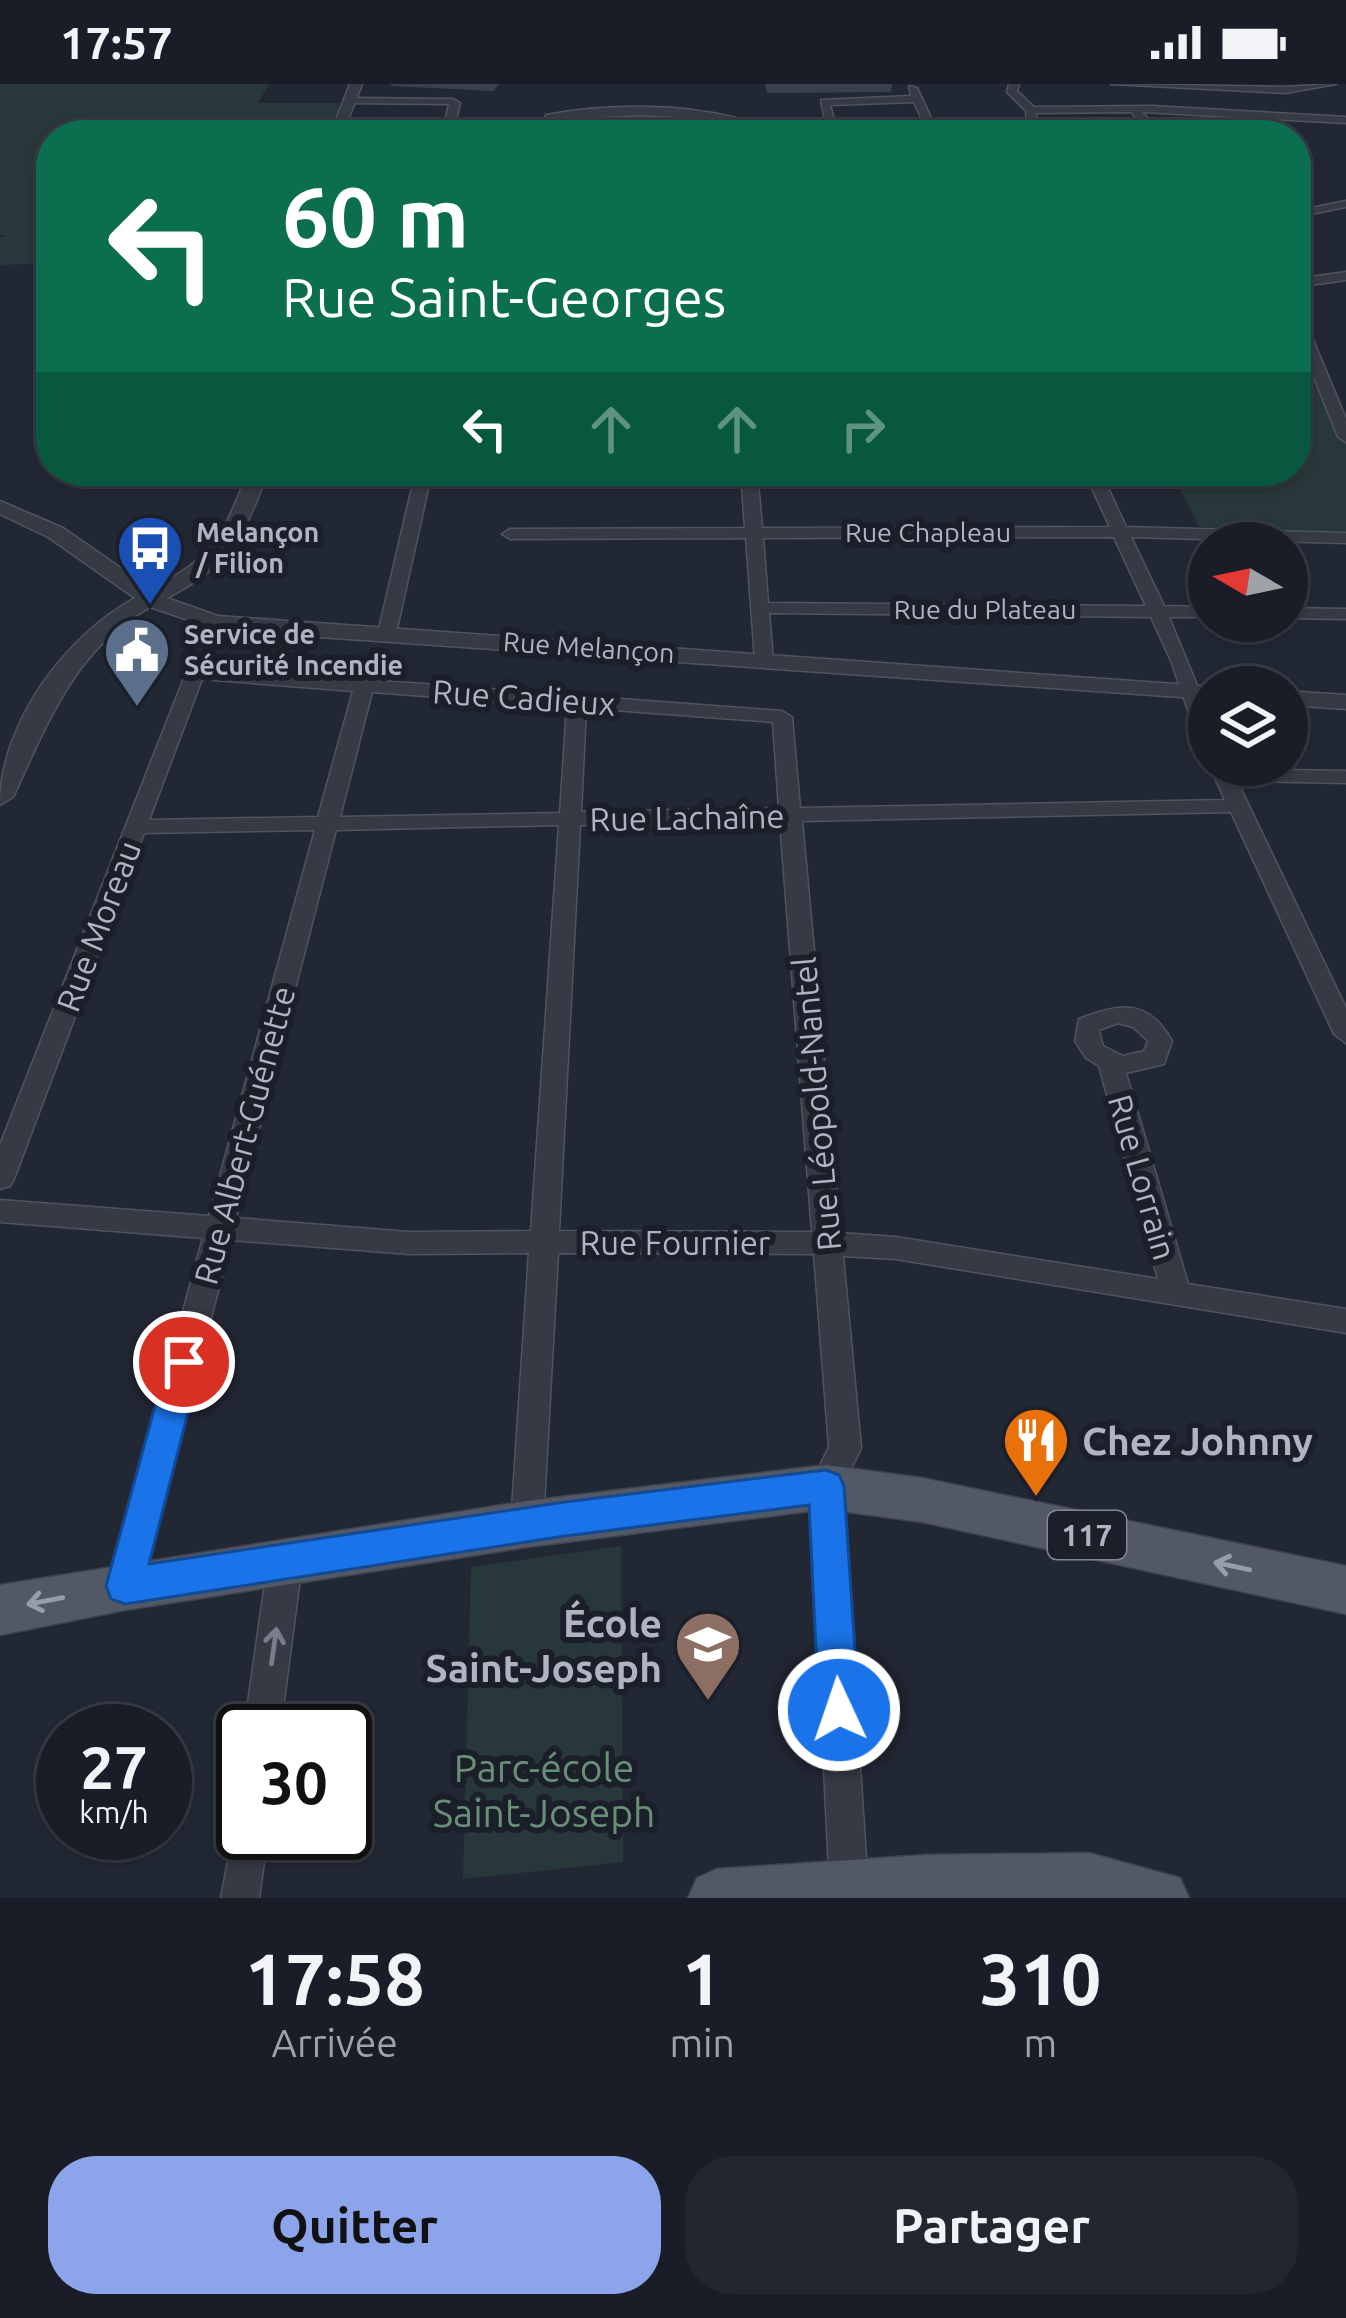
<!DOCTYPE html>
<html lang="fr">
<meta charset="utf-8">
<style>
:root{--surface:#1a1d27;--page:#23262f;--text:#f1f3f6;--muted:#9fa2a7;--line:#383b44;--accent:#8ba4ea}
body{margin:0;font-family:Ubuntu,sans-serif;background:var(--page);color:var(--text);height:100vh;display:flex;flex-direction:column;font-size:45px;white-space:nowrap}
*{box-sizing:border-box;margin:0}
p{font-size:39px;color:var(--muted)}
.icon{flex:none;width:66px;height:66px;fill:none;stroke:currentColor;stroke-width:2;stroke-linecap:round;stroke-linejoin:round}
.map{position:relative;height:1814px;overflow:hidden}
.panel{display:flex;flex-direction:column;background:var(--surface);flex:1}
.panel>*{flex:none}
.top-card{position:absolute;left:36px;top:36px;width:1275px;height:366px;border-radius:48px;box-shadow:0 3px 9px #0004,0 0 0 3px var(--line);background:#0b6e4f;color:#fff;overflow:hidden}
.needle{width:78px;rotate:279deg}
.buttons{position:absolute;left:1188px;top:438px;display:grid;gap:24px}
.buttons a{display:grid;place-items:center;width:120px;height:120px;border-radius:50%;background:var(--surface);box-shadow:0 3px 9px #0004,0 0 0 3px var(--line);font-size:60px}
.speed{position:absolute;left:36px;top:1620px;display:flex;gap:24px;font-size:60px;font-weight:700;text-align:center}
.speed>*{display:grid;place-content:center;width:156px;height:156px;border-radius:50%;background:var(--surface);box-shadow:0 3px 9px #0004,0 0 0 3px var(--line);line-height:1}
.speed small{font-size:30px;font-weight:400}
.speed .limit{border:6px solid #111;border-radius:18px;background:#fff;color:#111}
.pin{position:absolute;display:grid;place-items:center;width:102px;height:102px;color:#fff;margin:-51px;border:6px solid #fff;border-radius:50%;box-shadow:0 3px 12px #0007}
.me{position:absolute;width:132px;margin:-66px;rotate:357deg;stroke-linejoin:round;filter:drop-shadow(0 0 9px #0008)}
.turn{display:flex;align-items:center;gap:42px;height:252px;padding:0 48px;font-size:54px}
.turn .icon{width:156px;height:156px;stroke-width:2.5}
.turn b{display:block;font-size:84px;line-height:102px}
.lanes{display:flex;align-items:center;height:114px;padding:0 48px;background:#0003;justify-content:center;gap:60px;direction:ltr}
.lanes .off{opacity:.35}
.eta{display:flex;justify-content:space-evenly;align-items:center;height:204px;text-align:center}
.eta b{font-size:72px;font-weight:700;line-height:84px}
.button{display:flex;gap:24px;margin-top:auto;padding:24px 48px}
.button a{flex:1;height:138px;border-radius:48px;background:var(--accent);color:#111;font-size:48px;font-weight:700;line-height:138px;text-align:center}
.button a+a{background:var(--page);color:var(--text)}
.status{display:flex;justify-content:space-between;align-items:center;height:84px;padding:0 60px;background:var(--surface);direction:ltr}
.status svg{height:33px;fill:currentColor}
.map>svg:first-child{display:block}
.green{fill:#283739}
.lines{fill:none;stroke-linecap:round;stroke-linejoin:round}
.minor-casing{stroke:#4f545f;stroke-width:3}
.tertiary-casing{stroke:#4f545f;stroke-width:3}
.primary-casing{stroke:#3e434e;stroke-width:3}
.minor{fill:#353a45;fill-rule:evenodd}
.tertiary{fill:#353a45;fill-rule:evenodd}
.primary{fill:#535865;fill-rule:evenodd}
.wall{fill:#3a404c}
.oneway{stroke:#989daa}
.oneway2{stroke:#787d89}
.route{fill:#1a73e8;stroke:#114b97;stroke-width:3}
.labels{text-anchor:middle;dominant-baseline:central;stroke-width:12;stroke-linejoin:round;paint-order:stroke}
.far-poi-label{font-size:27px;font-weight:bold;fill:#afb4c1;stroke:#1a1f29;text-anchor:start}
.far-street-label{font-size:27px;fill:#afb4c1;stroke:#1a1f29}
.shield{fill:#1a1f29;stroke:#828793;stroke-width:3}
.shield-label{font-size:30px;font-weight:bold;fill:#afb4c1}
.street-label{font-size:33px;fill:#afb4c1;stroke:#1a1f29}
.near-poi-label{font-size:39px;font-weight:bold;fill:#afb4c1;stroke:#1a1f29;text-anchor:start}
.near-park-label{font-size:39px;fill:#6a8f77;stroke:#1a1f29}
</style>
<div class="status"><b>17:57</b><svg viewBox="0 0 49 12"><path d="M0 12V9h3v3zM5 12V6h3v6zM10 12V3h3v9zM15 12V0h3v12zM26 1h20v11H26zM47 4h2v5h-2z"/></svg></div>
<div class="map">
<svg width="1346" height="1814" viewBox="0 0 1346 1814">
<rect width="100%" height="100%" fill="#222734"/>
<g class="green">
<polygon points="0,0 269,0 258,19 340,19 336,33 263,33 253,51 51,51 51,179 0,181 0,153 6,152 0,151"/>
<polygon points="1296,241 1346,349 1346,448 1199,443 1171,387 1296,387"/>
<polygon points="621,1462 623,1778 463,1795 471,1483"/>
</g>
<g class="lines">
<defs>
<g id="minor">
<polygon points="1009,0 1019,0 1017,7 1034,23 1152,22 1346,33 1346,39 1142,28 1158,45 1158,51 1148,51 1144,42 1129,47 1130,51 1120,51 1120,43 1140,37 1131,28 1036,29 1037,51 1027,51 1026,27 1007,8"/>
<polygon points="1111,0 1285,3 1336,0 1285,9"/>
<polygon points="909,2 917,4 939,51 929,51 914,18 830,21 838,51 828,51 821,16 911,12"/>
<path d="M350 14 453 15 460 19 455 41 542 40 546 31C606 20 677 19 736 34L737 51H727V38L717 35 642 31 554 35 548 51H538L540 46 453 47 452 51H442L449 20 347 19Z"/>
<polygon points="1346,117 1346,123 1296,133 1296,127"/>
<polygon points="1346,188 1346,196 1296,203 1296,195"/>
<polygon points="1296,228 1303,232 1346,335 1346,358 1338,353 1296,248"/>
<polygon points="416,387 432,387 396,549 387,554 378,549"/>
<path d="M741 387H757L762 444 1110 443 1084 387H1100L1126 443 1346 449V459L1131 453 1164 522 1209 523V533H1169L1209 631V665L1199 659 1172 579 1151 533 769 529 773 576 764 582 755 576 746 454 510 455 502 450 510 445 745 444ZM1114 453 1146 522 768 519 763 454Z"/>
<polygon points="1287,524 1346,525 1346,535 1287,534"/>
<path d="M195 583 782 627 792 633 800 724 1225 716 1209 681H1229L1231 685 1346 687V699L1237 697 1346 924V959L1334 950 1231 728 802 737 840 1149 896 1153 1158 1195 1099 982 1086 974 1075 957 1079 935C1119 919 1148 914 1172 957L1164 980 1126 989 1188 1200 1346 1225V1249L896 1175 843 1172 861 1364 842 1403 868 1805 864 1814H834L830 1805 810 1403 829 1363 814 1170 558 1169 543 1440 539 1451 527 1455 515 1451 511 1440 529 1169 409 1170 231 1156 142 1502 137 1513 125 1518 113 1513 108 1502 203 1154 0 1138V1116L209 1132 315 746 144 749 14 1095 10 1102 0 1105V1061L186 589ZM202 595 353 607 318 733 149 736ZM372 608 567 623 560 729 340 733ZM586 624 773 638 779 724 581 728ZM780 737 812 1148 559 1147 580 741ZM559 741 531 1147 409 1148 236 1134 336 746ZM1118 939 1133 943 1148 957 1144 967 1123 972 1103 962 1099 946Z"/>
<polygon points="285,1462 297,1467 302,1478 280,1647 244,1647 268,1478 273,1467"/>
<polygon points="243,1733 243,1749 268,1749 259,1814 221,1814 236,1736"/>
</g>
<g id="tertiary">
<polygon points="350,0 362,0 342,51 330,51"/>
<path d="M249 387H269C242 453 234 479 167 514L218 532 1218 603H1209V615L218 546 150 523C75 565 48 638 13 713L0 721C0 640 65 552 135 514L48 453 0 430V417L63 444 151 505C219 470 220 454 249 387Z"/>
<polygon points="1287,607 1346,611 1346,625 1287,621"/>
</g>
<g id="primary">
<polygon points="826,1381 922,1394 1346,1482 1346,1530 922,1438 826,1425 527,1463 125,1526 0,1551 0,1501 527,1417"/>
<polygon points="1089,1769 1180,1794 1189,1814 688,1814 697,1794 717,1785 926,1771"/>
</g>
</defs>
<use href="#minor" class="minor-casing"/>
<use href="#tertiary" class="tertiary-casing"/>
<use href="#primary" class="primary-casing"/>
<use href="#minor" class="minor"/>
<use href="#tertiary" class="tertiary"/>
<use href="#primary" class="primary"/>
</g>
<g class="wall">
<polygon points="391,0 499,0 494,7 391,2"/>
<polygon points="757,0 892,0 891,8 767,9 765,0"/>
</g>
<defs><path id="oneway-shaft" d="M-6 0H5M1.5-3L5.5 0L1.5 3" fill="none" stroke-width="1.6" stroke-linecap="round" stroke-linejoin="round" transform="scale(3)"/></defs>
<g class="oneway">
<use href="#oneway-shaft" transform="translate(1232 1482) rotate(-168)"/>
<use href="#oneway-shaft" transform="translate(45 1517) rotate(169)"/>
</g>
<use class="oneway2" href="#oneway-shaft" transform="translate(274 1562) rotate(-82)"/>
<polygon class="route" points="184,1263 196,1268 201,1278 149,1480 565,1418 826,1386 839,1391 844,1402 859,1626 853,1641 839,1647 825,1641 819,1626 809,1421 565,1452 125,1520 111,1515 106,1502 167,1278 172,1268"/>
<defs>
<symbol id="bus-pin" viewBox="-11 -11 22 30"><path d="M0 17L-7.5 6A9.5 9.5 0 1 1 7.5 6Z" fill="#1a4fb4" stroke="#1a1f29"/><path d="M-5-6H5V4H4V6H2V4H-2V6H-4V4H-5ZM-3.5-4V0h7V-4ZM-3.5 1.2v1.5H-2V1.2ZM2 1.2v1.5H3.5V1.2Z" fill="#fff"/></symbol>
<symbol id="civic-pin" viewBox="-11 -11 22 30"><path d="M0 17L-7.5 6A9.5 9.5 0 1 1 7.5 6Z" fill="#5c6f8a" stroke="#1a1f29"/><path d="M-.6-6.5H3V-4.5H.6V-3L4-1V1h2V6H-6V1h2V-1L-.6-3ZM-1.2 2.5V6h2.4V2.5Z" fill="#fff"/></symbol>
<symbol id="restaurant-pin" viewBox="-11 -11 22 30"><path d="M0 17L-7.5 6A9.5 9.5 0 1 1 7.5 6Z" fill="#e8710a" stroke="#1a1f29"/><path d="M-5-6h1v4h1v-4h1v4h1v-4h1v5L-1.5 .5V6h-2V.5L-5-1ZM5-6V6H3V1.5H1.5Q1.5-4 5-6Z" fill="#fff"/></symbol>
<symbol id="school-pin" viewBox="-11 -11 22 30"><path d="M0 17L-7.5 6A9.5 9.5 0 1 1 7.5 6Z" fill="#8d6e63" stroke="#1a1f29"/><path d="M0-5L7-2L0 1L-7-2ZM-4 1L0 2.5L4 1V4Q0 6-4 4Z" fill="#fff"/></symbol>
</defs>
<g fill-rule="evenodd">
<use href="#bus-pin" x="112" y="426" width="76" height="104"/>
<use href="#civic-pin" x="99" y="528" width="76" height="104"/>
<use href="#restaurant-pin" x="998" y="1318" width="76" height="104"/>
<use href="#school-pin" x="670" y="1522" width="76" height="104"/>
</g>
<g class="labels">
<g class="far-poi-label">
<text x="196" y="448">Melançon<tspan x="196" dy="31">/ Filion</tspan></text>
<text x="184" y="550">Service de<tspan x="184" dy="31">Sécurité Incendie</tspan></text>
</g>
<g class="far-street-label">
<text x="928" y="448">Rue Chapleau</text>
<text x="985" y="525">Rue du Plateau</text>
<text transform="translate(589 563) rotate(4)">Rue Melançon</text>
</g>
<rect class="shield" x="1048" y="1427" width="78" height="48" rx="9"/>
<g class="shield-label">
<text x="1087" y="1451">117</text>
</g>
<g class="street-label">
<text transform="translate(524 613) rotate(4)">Rue Cadieux</text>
<text transform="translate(687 733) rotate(-1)">Rue Lachaîne</text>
<text transform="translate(98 842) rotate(-69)">Rue Moreau</text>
<text transform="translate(816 1020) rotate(-95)">Rue Léopold-Nantel</text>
<text transform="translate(244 1051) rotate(-75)">Rue Albert-Guénette</text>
<text transform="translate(1143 1093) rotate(74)">Rue Lorrain</text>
<text x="675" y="1158">Rue Fournier</text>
</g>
<g class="near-poi-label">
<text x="1082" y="1356">Chez Johnny</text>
<text x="662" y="1538" text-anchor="end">École<tspan x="662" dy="45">Saint-Joseph</tspan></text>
</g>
<g class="near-park-label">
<text x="544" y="1683">Parc-école<tspan x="544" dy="45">Saint-Joseph</tspan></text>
</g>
</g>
</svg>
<div class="buttons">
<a><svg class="needle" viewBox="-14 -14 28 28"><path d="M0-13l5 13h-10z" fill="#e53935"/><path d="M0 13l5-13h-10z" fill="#9fa2a7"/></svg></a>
<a><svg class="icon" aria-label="layers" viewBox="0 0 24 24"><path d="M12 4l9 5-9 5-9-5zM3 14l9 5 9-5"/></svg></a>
</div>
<div class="speed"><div>27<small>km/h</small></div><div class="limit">30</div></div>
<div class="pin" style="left:184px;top:1278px;background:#d93025"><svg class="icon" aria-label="arrive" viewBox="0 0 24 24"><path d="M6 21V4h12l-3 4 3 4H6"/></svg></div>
<svg class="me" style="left:839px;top:1626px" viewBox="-20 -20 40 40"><circle r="17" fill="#1a73e8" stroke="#fff" stroke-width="3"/><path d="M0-11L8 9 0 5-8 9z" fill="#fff"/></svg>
<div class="top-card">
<div class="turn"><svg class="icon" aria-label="left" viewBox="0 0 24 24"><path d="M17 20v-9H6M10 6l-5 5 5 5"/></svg><div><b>60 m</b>Rue Saint-Georges</div></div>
<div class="lanes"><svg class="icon" aria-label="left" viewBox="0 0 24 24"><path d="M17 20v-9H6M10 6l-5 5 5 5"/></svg><svg class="icon off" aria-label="ahead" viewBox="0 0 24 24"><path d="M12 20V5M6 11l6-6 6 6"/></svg><svg class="icon off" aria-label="ahead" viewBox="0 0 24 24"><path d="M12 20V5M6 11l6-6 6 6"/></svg><svg class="icon off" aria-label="right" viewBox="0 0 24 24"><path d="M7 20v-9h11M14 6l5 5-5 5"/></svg></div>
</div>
</div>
<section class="panel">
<div class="eta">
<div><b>17:58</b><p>Arrivée</p></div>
<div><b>1</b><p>min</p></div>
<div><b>310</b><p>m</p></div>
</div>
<div class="button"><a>Quitter</a><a>Partager</a></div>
</section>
